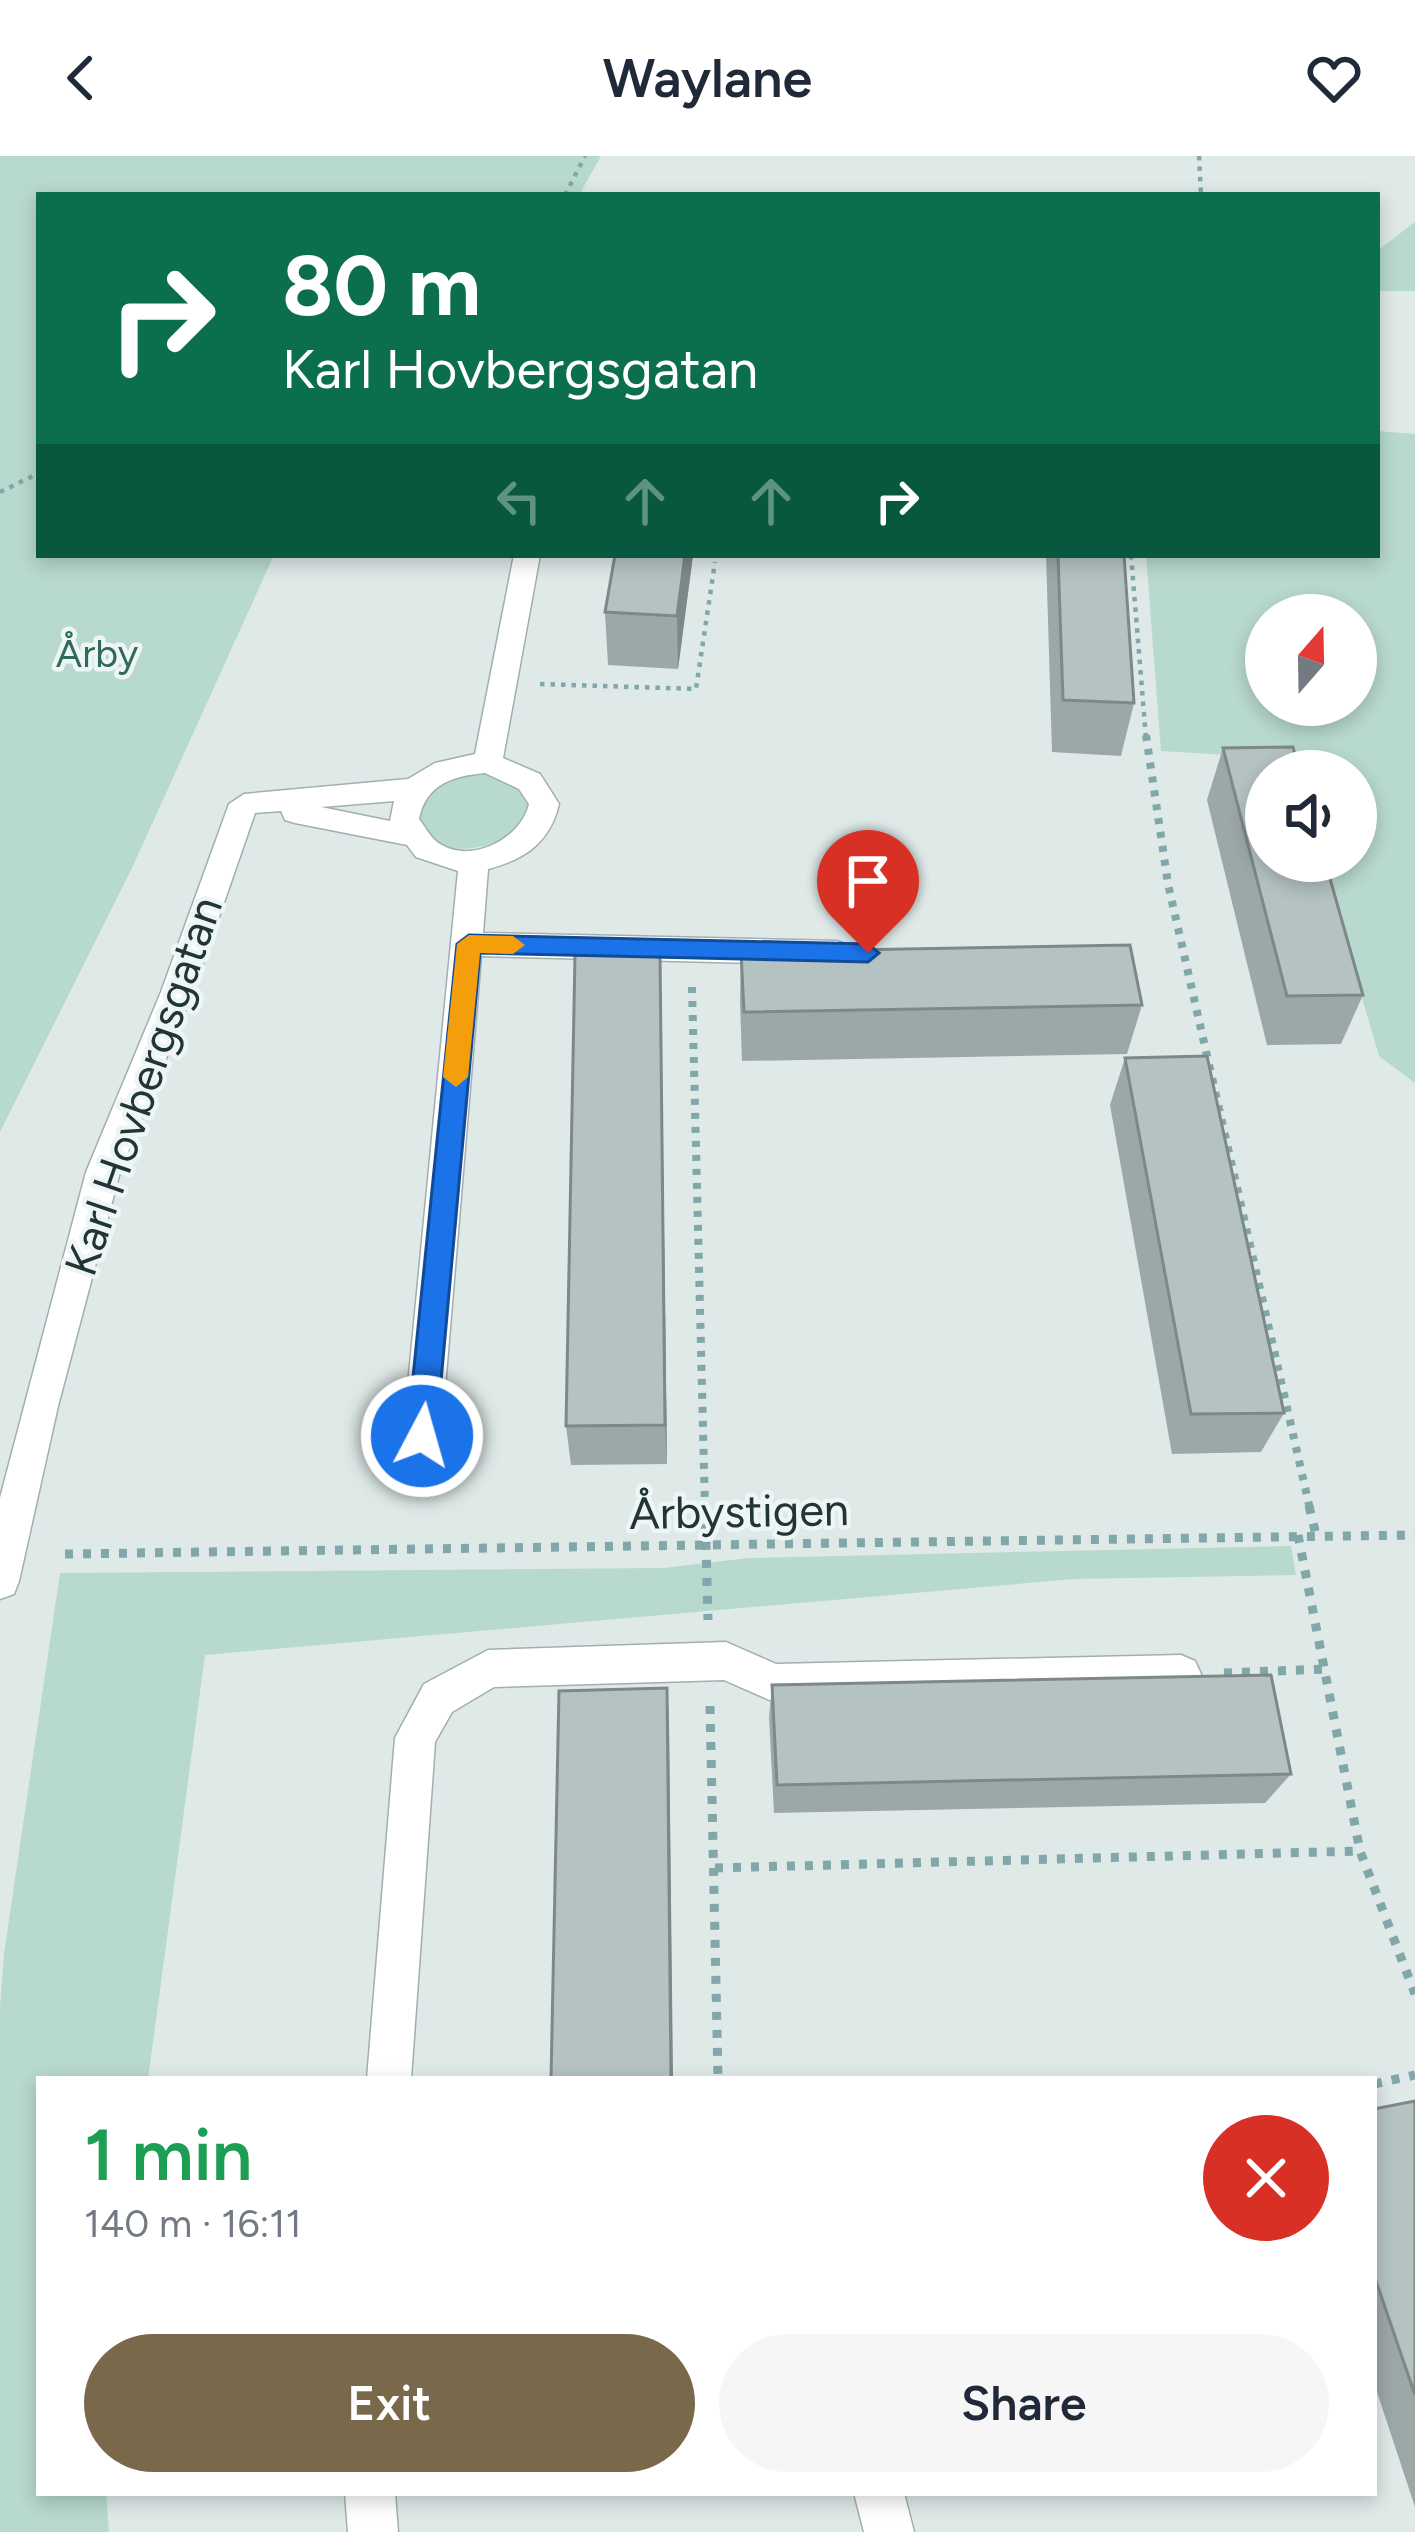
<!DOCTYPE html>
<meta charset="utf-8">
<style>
:root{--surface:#fff;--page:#f6f6f7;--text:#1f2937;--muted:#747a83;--accent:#796849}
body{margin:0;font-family:Figtree,sans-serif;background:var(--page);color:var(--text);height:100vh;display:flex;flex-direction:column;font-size:45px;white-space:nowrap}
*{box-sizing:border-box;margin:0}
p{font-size:39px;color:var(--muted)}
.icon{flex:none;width:66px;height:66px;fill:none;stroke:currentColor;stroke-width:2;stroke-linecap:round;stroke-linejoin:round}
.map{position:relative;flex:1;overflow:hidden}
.panel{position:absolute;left:36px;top:1920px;width:1341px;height:420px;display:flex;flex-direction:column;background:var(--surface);border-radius:0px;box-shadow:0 6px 18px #0003}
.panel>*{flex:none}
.top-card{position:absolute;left:36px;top:36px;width:1344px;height:366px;border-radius:0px;box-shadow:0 6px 18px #0003;background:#0b6e4f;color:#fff;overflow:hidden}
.needle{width:78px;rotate:20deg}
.buttons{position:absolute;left:1245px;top:438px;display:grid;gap:24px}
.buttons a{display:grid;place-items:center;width:132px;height:132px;border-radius:50%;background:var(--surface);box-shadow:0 6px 18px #0003;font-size:60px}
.pin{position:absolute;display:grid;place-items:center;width:102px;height:102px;color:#fff;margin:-123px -51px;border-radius:50% 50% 50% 0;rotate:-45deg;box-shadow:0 0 12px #0007}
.pin .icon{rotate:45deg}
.me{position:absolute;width:132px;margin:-66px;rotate:6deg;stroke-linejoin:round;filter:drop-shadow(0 0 9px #0008)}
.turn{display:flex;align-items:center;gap:42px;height:252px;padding:0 48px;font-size:54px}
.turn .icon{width:156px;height:156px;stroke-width:2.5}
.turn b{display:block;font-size:84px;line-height:102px}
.lanes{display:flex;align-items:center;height:114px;padding:0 48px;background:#0003;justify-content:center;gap:60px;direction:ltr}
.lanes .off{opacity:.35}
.round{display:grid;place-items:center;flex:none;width:126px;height:126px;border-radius:63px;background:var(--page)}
.summary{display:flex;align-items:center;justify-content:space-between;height:204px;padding:0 48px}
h1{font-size:72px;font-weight:600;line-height:90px;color:#1e9e55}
.primary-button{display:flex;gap:24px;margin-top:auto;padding:24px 48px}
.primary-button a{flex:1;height:138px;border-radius:72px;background:var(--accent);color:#fff;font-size:48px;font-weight:600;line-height:138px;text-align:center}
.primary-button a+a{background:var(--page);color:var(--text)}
header{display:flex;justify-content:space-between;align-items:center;height:156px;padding:0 48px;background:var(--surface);font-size:54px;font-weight:600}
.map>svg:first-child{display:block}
.green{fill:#b8d9cd;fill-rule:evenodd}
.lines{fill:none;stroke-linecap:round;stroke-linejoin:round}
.minor-casing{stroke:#a2afaf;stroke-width:3}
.path-far2{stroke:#81a7aa;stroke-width:4.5;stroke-dasharray:4.5 6;stroke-linecap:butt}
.path-far1{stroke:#81a7aa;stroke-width:8;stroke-dasharray:6 8;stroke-linecap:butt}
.path{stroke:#81a7aa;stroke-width:9;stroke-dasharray:8 10;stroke-linecap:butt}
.minor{fill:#fff;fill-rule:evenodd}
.wall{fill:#9ba8a7}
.shaded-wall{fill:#7e8888}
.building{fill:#b4c3c2;stroke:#7e8888;stroke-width:3}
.route{fill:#1a73e8;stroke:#114b97;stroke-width:3}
.slow{fill:#f59e0b}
.labels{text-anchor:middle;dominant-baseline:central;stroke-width:9;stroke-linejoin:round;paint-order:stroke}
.far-park-label{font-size:39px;fill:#2f6a5c;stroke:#eef6f5}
.street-label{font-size:45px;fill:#213537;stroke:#eef6f5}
</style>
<header><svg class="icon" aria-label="back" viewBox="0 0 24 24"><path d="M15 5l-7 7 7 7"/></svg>Waylane<svg class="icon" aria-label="heart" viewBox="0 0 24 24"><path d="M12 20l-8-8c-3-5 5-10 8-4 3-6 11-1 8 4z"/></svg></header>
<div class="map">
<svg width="1415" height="2376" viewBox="0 0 1415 2376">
<rect width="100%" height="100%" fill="#dee9e8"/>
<g class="green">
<polygon points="0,0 601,0 579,39 39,39 39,399 274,399 132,712 0,976"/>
<polygon points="1415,66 1415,135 1377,135 1377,95"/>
<path d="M1377 275 1415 278V927L1379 900 1322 705H1356V615H1296L1292 603 1161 595 1146 399H1377ZM1266 459H1356V549H1266Z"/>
<path d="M479 615 510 622 531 647 520 678C485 693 425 710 418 654L438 626Z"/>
<polygon points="1291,1390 1296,1419 1074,1423 205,1499 148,1923 39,1923 39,2337 106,2337 109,2376 0,2376 0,1852 4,1798 60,1417 664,1412 749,1402"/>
</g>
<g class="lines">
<defs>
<g id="minor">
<path d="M514 399H540L503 602 540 618 559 648C550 686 526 703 488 713L483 777 837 785 848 789 853 797 848 805 837 809 481 800 441 1280 435 1292 422 1296 409 1292 403 1280 458 715 416 701 407 689 295 667 285 664 281 655 255 657 193 836 120 1016 58 1250 19 1425 14 1438 0 1443V1342L86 1016 161 836 229 648 244 638 408 623 435 607 475 598ZM485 617 519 633 529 648C521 683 470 710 437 686 430 681 424 669 419 663 426 628 453 620 485 617ZM394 645 390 665 321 651Z"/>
<polygon points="726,1486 776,1508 1181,1499 1195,1505 1201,1518 1195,1531 1181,1537 774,1546 724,1524 494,1531 452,1556 435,1586 411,1923 367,1923 395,1582 424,1528 488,1494"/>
<polygon points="345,2337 395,2337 398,2376 348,2376"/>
<polygon points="854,2337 904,2337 914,2376 864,2376"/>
</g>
</defs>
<use href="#minor" class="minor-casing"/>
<g class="path-far2">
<polyline points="1199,0 1201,39"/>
<polyline points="565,39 585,0"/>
<polyline points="0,336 39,317"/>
<polyline points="1131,399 1146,582"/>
<polyline points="540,528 696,533 715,406"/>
</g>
<g class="path-far1">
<polyline points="1146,579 1168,728 1310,1353"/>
<polyline points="692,831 705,1353"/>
</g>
<g class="path">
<polyline points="705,1350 708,1464"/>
<polyline points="1309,1350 1316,1379"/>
<polyline points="1298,1379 1360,1695 1415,1838"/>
<polyline points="65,1398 1415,1379"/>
<polyline points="1224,1517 1326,1513"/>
<polyline points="710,1550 718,1923"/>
<polyline points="715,1712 1360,1695"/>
<polyline points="1374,1928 1415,1919"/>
</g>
<use href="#minor" class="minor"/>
</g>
<g class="wall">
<polygon points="693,399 678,513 608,509 605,456"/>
<polygon points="1046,399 1124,399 1134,547 1121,600 1052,596"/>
<polygon points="1223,592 1363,839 1341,888 1267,889 1207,644"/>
<polygon points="741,796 1142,849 1127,898 742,905 740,846"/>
<polygon points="661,847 667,1308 571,1309 566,1270"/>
<polygon points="1125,902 1284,1257 1261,1296 1172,1298 1110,949"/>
<polygon points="772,1529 1291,1618 1265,1647 774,1657 769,1561"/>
<polygon points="1415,1945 1415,2351 1374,2227 1374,1953"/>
</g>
<g class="shaded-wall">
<polygon points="685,399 693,399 678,513 677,460"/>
<polygon points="660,797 661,847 667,1308 665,1269"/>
<polygon points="667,1532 669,1563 673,1923 671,1923"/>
</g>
<g class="building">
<polygon points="615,399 685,399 677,460 605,456"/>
<polygon points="1058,399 1124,399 1134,547 1063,544"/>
<polygon points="1293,591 1299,615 1266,615 1266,705 1325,705 1363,839 1287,840 1223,592"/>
<polygon points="1130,789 1142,849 744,856 741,796"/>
<polygon points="660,797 665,1269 566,1270 575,799"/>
<polygon points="1207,900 1284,1257 1191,1258 1125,902"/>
<polygon points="1271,1519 1291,1618 777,1629 772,1529"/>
<polygon points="667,1532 671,1923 551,1923 559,1535"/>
<polygon points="1415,1945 1415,2239 1374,2119 1374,1953"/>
</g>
<polygon class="route" points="469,779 868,788 879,797 868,806 480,797 436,1280 431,1289 422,1292 412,1289 407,1280 457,788"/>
<polygon class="slow" points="469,779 513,780 525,789 513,798 480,797 468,921 456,931 443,921 457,788"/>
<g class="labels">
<g class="far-park-label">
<text x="97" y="497">Årby</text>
</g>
<g class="street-label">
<text transform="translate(143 930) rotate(-71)">Karl Hovbergsgatan</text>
<text transform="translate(739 1355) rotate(-1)">Årbystigen</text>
</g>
</g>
</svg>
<div class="buttons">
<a><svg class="needle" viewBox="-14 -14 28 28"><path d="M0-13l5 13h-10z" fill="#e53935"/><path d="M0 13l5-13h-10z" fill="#747a83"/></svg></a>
<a><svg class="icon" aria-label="sound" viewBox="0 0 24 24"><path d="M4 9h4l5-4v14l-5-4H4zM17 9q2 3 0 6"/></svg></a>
</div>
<div class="pin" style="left:868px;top:797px;background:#d93025"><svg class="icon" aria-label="arrive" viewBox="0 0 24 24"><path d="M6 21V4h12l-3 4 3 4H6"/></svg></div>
<svg class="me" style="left:422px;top:1280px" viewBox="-20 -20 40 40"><circle r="17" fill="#1a73e8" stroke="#fff" stroke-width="3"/><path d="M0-11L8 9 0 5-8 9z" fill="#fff"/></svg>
<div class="top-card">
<div class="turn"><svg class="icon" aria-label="right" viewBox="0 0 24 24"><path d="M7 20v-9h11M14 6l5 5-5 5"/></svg><div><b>80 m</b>Karl Hovbergsgatan</div></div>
<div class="lanes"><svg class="icon off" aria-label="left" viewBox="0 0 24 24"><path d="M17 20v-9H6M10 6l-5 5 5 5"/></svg><svg class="icon off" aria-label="ahead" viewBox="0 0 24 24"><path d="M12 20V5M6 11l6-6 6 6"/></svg><svg class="icon off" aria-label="ahead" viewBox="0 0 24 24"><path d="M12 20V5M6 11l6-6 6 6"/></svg><svg class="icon" aria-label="right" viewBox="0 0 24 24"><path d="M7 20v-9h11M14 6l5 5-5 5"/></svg></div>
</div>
<section class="panel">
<div class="summary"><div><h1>1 min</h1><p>140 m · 16:11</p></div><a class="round" style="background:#d93025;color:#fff"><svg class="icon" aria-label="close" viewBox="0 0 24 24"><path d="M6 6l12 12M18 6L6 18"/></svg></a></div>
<div class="primary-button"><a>Exit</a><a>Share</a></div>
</section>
</div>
